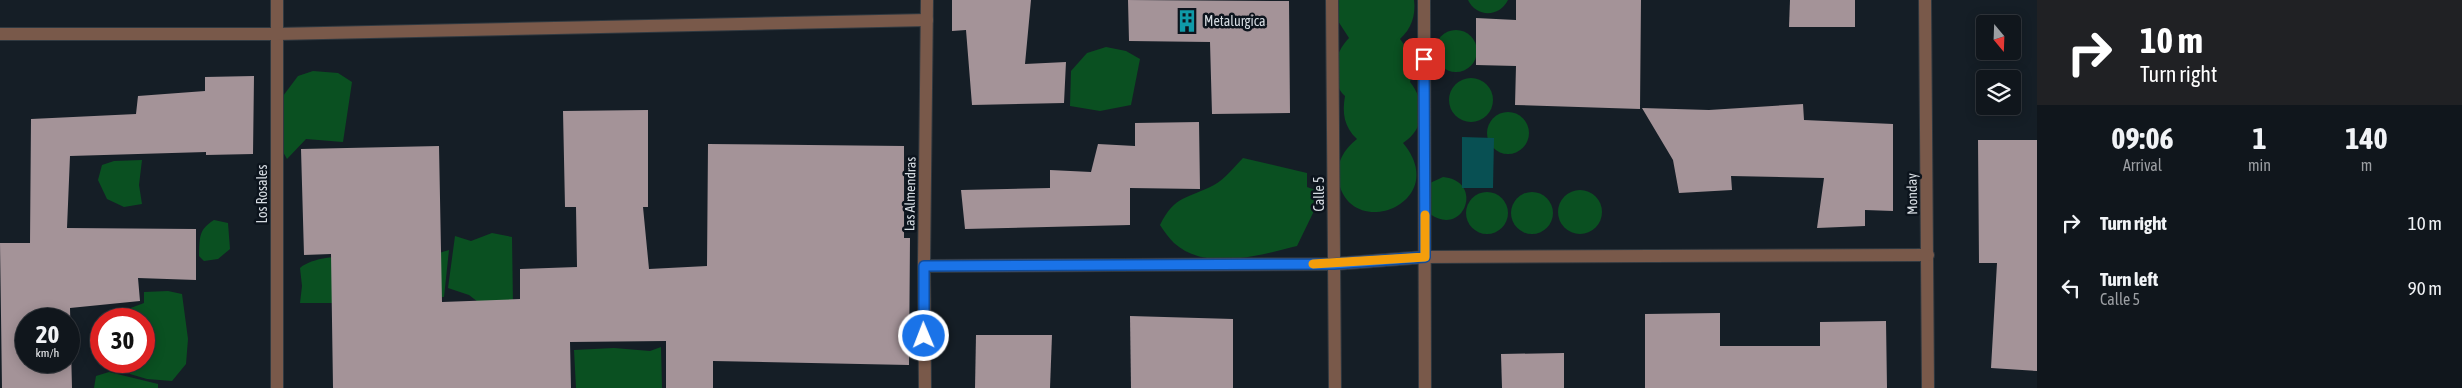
<!DOCTYPE html>
<style>
:root{--surface:#10161c;--page:#1e2329;--text:#f1f3f6;--muted:#9c9fa3;--line:#30353b}
body{margin:0;font-family:"Asap Condensed",sans-serif;background:var(--page);color:var(--text);height:100vh;display:flex;flex-direction:column;font-size:19px;white-space:nowrap}
*{box-sizing:border-box;margin:0}
p{font-size:16px;color:var(--muted)}
.icon{flex:none;width:28px;height:28px;fill:none;stroke:currentColor;stroke-width:2;stroke-linecap:round;stroke-linejoin:round}
.map{position:relative;flex:1;overflow:hidden}
.sheet{display:flex;flex-direction:column;background:var(--surface);width:425px}
.sheet>*{flex:none}
.banner{background:#202124;color:#fff;overflow:hidden}
.needle{width:32px;rotate:161deg}
.buttons{position:absolute;left:1976px;top:15px;display:grid;gap:10px}
.buttons a{display:grid;place-items:center;width:45px;height:45px;border-radius:5px;background:var(--surface);box-shadow:0 2px 12px #0003,0 0 0 1px var(--line);font-size:25px}
.speed{position:absolute;left:15px;top:308px;display:flex;gap:10px;font-size:25px;font-weight:700;text-align:center}
.speed>*{display:grid;place-content:center;width:65px;height:65px;border-radius:50%;background:var(--surface);box-shadow:0 2px 12px #0003,0 0 0 1px var(--line);line-height:1}
.speed small{font-size:12px;font-weight:400}
.speed .limit{border:8px solid #d22;background:#fff;color:#111}
.pin{position:absolute;display:grid;place-items:center;width:42px;height:42px;color:#fff;margin:-21px;border-radius:10px;box-shadow:0 2px 8px #0006}
.me{position:absolute;width:55px;margin:-28px;rotate:359deg;stroke-linejoin:round;filter:drop-shadow(0 0 4px #0008)}
.turn{display:flex;align-items:center;gap:18px;height:105px;padding:0 20px;font-size:22px}
.turn .icon{width:65px;height:65px;stroke-width:2.5}
.turn b{display:block;font-size:35px;line-height:42px}
.eta{display:flex;justify-content:space-evenly;align-items:center;height:85px;text-align:center}
.eta b{font-size:30px;font-weight:700;line-height:35px}
ul{padding:0;list-style:none}
li{display:flex;align-items:center;gap:15px;height:65px;padding:0 20px}
li div{flex:1}
li b{display:block;font-size:19px}
li em{font-style:normal}
main{display:flex;flex:1;min-height:0}
.map>svg:first-child{display:block}
.green{fill:#0a5021}
.water{fill:#085053}
.building{fill:#a49398;fill-rule:evenodd}
.lines{fill:none;stroke-linecap:round;stroke-linejoin:round}
.minor-casing{stroke:#303940;stroke-width:14}
.minor{stroke:#79594a;stroke-width:12}
.route-casing{stroke:#114b97;stroke-width:12}
.route{stroke:#1a73e8;stroke-width:9}
.slow{stroke:#f59e0b;stroke-width:9}
.labels{text-anchor:middle;dominant-baseline:central;stroke-width:5;stroke-linejoin:round;paint-order:stroke}
.poi-label{font-size:14px;fill:#d6dce2;stroke:#0c141d;text-anchor:start}
.street-label{font-size:14px;fill:#d6dce2;stroke:#0c141d}
</style>
<main>
<div class="map">
<svg width="2037" height="388" viewBox="0 0 2037 388">
<rect width="100%" height="100%" fill="#151e26"/>
<g class="green">
<path d="M1337 0H1414C1416 16 1411 29 1400 39 1410 52 1416 66 1410 82 1426 102 1426 128 1403 143 1453 203 1349 244 1338 179 1336 163 1344 149 1357 139 1344 127 1342 113 1345 96 1328 80 1334 53 1349 38L1338 21Z"/>
<path d="M1468 0H1508C1499 18 1476 17 1468 0Z"/>
<circle cx="1456" cy="51" r="21"/>
<polygon points="1106,47 1126,51 1140,59 1131,105 1100,111 1070,106 1071,71 1087,53"/>
<polygon points="313,71 338,73 352,82 343,142 306,139 287,159 282,150 283,96 298,76"/>
<circle cx="1471" cy="100" r="22"/>
<circle cx="1508" cy="133" r="21"/>
<path d="M1243 158 1307 173V187L1318 191 1313 213 1297 246C1260 255 1206 272 1174 243 1169 238 1164 231 1160 225 1175 195 1187 199 1214 185 1225 179 1235 166 1243 158Z"/>
<polygon points="142,160 139,185 142,204 124,207 107,199 98,180 102,165 114,161"/>
<path d="M1443 177C1485 181 1464 238 1430 214V183Z"/>
<circle cx="1580" cy="212" r="22"/>
<circle cx="1532" cy="213" r="21"/>
<circle cx="1487" cy="213" r="21"/>
<path d="M214 220 228 223 230 249 218 259 204 261 199 256C200 237 198 230 214 220Z"/>
<polygon points="492,233 512,237 513,306 478,302 469,295 448,288 455,236 471,241"/>
<path d="M449 250 444 297 341 303H300L302 286 300 268C322 248 398 259 430 255 436 254 442 252 449 250Z"/>
<polygon points="168,291 182,294 188,339 186,364 172,381 147,379 130,374 125,361 144,361 144,319 116,319 117,313 144,303 144,292"/>
<polygon points="661,347 662,388 576,388 574,350 614,348 650,351"/>
<polygon points="109,372 158,384 158,388 94,388 96,376"/>
</g>
<polygon class="water" points="1462,137 1494,138 1493,188 1462,188"/>
<g class="building">
<polygon points="952,0 1031,0 1025,64 1066,62 1064,103 972,105 966,30 952,31"/>
<polygon points="1128,0 1289,1 1290,113 1212,114 1210,42 1129,41"/>
<polygon points="1516,0 1641,0 1640,109 1515,105 1516,66 1476,65 1476,18 1516,20"/>
<polygon points="1790,0 1855,0 1855,27 1789,27"/>
<path d="M254 76 253 154 206 155V152L70 156 67 228 196 229V280L138 278 140 301 70 308 72 388H2L0 243H30L31 119 136 114 138 96 205 91V77ZM26 319H69V361H26Z"/>
<polygon points="1803,104 1804,120 1893,124 1893,211 1865,210 1865,226 1817,228 1824,178 1731,176 1732,190 1679,193 1673,160 1642,108 1709,110"/>
<polygon points="648,110 648,207 643,207 649,269 707,266 708,144 904,146 904,238 910,238 909,365 713,361 713,388 666,388 666,341 570,342 571,388 333,388 331,254 304,255 301,149 439,146 442,302 520,299 520,269 577,267 576,207 565,207 563,111"/>
<polygon points="1199,122 1200,189 1130,188 1130,225 965,229 961,190 1050,188 1050,170 1091,172 1098,144 1135,146 1135,123"/>
<polygon points="1978,140 2037,140 2037,371 1991,368 1997,263 1979,263"/>
<polygon points="1720,313 1720,346 1820,346 1820,322 1886,321 1887,388 1645,388 1645,314"/>
<polygon points="1130,316 1233,319 1233,388 1131,388"/>
<polygon points="976,335 1052,335 1050,388 975,388"/>
<polygon points="1564,353 1564,388 1502,388 1501,354"/>
</g>
<g class="lines">
<defs>
<g id="minor">
<polyline points="277,0 277,388"/>
<polyline points="1332,0 1335,388"/>
<polyline points="1424,0 1425,388"/>
<polyline points="1925,0 1928,388"/>
<polyline points="0,34 277,34 927,20"/>
<polyline points="924,266 1334,264 1425,257 1928,255"/>
<polyline points="925,388 924,266 927,0"/>
</g>
</defs>
<use href="#minor" class="minor-casing"/>
<use href="#minor" class="minor"/>
</g>
<g class="lines">
<defs>
<polyline id="route" points="924,336 924,266 1334,264 1425,257 1424,59"/>
</defs>
<use href="#route" class="route-casing"/>
<use href="#route" class="route"/>
<polyline class="slow" points="1313,264 1425,257 1425,215"/>
</g>
<defs>
<symbol id="building-bare" viewBox="-9 -9 18 18"><path d="M-4-6H4V6H1V3H-1V6H-4ZM-2.5-4.3h1.7v1.8h-1.7ZM.8-4.3h1.7v1.8H.8ZM-2.5-1h1.7V.8h-1.7ZM.8-1h1.7V.8H.8Z" fill="#0f9aa8" stroke="#0c141d" stroke-width="2.5" paint-order="stroke"/></symbol>
</defs>
<g fill-rule="evenodd">
<use href="#building-bare" x="1171" y="5" width="32" height="32"/>
</g>
<g class="labels">
<g class="poi-label">
<text x="1204" y="21">Metalurgica</text>
</g>
<g class="street-label">
<text transform="translate(262 194) rotate(-90)">Los Rosales</text>
<text transform="translate(910 194) rotate(-89)">Las Almendras</text>
<text transform="translate(1319 194) rotate(-90)">Calle 5</text>
<text transform="translate(1912 194) rotate(-91)">Monday</text>
</g>
</g>
</svg>
<div class="buttons">
<a><svg class="needle" viewBox="-14 -14 28 28"><path d="M0-13l5 13h-10z" fill="#e53935"/><path d="M0 13l5-13h-10z" fill="#9c9fa3"/></svg></a>
<a><svg class="icon" aria-label="layers" viewBox="0 0 24 24"><path d="M12 4l9 5-9 5-9-5zM3 14l9 5 9-5"/></svg></a>
</div>
<div class="speed"><div>20<small>km/h</small></div><div class="limit">30</div></div>
<div class="pin" style="left:1424px;top:59px;background:#d93025"><svg class="icon" aria-label="arrive" viewBox="0 0 24 24"><path d="M6 21V4h12l-3 4 3 4H6"/></svg></div>
<svg class="me" style="left:924px;top:336px" viewBox="-20 -20 40 40"><circle r="17" fill="#1a73e8" stroke="#fff" stroke-width="3"/><path d="M0-11L8 9 0 5-8 9z" fill="#fff"/></svg>
</div>
<section class="sheet">
<div class="banner">
<div class="turn"><svg class="icon" aria-label="right" viewBox="0 0 24 24"><path d="M7 20v-9h11M14 6l5 5-5 5"/></svg><div><b>10 m</b>Turn right</div></div>
</div>
<div class="eta">
<div><b>09:06</b><p>Arrival</p></div>
<div><b>1</b><p>min</p></div>
<div><b>140</b><p>m</p></div>
</div>
<ul>
<li><svg class="icon" aria-label="right" viewBox="0 0 24 24"><path d="M7 20v-9h11M14 6l5 5-5 5"/></svg><div><b>Turn right</b></div><em>10 m</em></li>
<li><svg class="icon" aria-label="left" viewBox="0 0 24 24"><path d="M17 20v-9H6M10 6l-5 5 5 5"/></svg><div><b>Turn left</b><p>Calle 5</p></div><em>90 m</em></li>
</ul>
</section>
</main>
